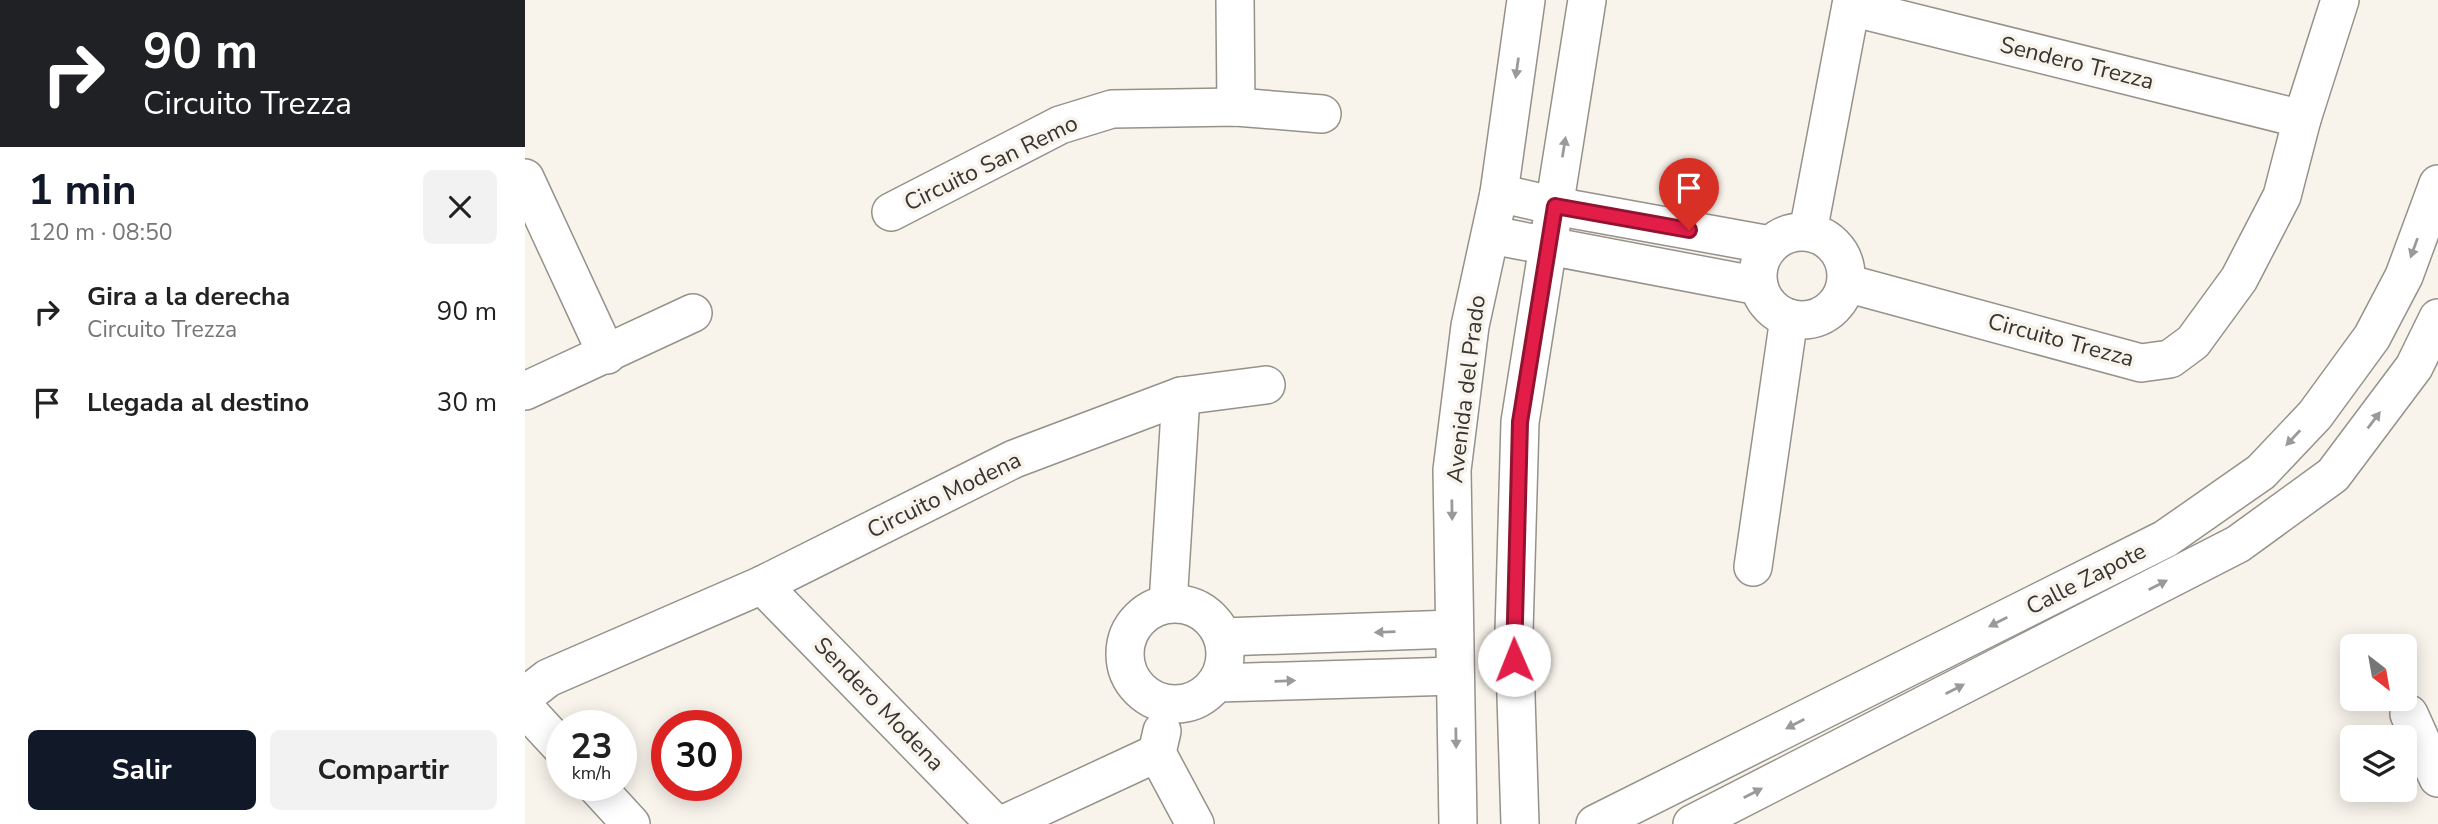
<!DOCTYPE html>
<html lang="es">
<meta charset="utf-8">
<style>
:root{--surface:#fff;--page:#f2f2f2;--text:#222;--muted:#767676;--accent:#111827}
body{margin:0;font-family:"Nunito Sans",sans-serif;background:var(--page);color:var(--text);height:100vh;display:flex;flex-direction:column;font-size:26px;white-space:nowrap}
*{box-sizing:border-box;margin:0}
p{font-size:23px;color:var(--muted)}
.icon{flex:none;width:38px;height:38px;fill:none;stroke:currentColor;stroke-width:2;stroke-linecap:round;stroke-linejoin:round}
.map{position:relative;flex:1;overflow:hidden}
.sheet{display:flex;flex-direction:column;background:var(--surface);width:525px}
.sheet>*{flex:none}
.hud{background:#202124;color:#fff;overflow:hidden}
.needle{width:46px;rotate:149deg}
.tools{position:absolute;left:1815px;top:634px;display:grid;gap:14px}
.tools a{display:grid;place-items:center;width:77px;height:77px;border-radius:10px;background:var(--surface);box-shadow:0 4px 18px #0003;font-size:35px}
.speed{position:absolute;left:21px;top:710px;display:flex;gap:14px;font-size:35px;font-weight:700;text-align:center}
.speed>*{display:grid;place-content:center;width:91px;height:91px;border-radius:50%;background:var(--surface);box-shadow:0 4px 18px #0003;line-height:1}
.speed small{font-size:18px;font-weight:400}
.speed .limit{border:10px solid #d22;background:#fff;color:#111}
.pin{position:absolute;display:grid;place-items:center;width:60px;height:60px;color:#fff;margin:-72px -30px;border-radius:50% 50% 50% 0;rotate:-45deg;box-shadow:0 0 7px #0007}
.pin .icon{rotate:45deg}
.me{position:absolute;width:77px;margin:-38px;rotate:359deg;stroke-linejoin:round;filter:drop-shadow(0 0 5px #0008)}
.turn{display:flex;align-items:center;gap:24px;height:147px;padding:0 28px;font-size:32px}
.turn .icon{width:91px;height:91px;stroke-width:2.5}
.turn b{display:block;font-size:49px;line-height:60px}
.round{display:grid;place-items:center;flex:none;width:74px;height:74px;border-radius:10px;background:var(--page)}
.headline{display:flex;align-items:center;justify-content:space-between;height:119px;padding:0 28px}
h1{font-size:42px;font-weight:700;line-height:52px;color:var(--accent)}
.cta{display:flex;gap:14px;margin-top:auto;padding:14px 28px}
.cta a{flex:1;height:80px;border-radius:10px;background:var(--accent);color:#fff;font-size:28px;font-weight:700;line-height:80px;text-align:center}
.cta a+a{background:var(--page);color:var(--text)}
ul{padding:0;list-style:none}
li{display:flex;align-items:center;gap:21px;height:91px;padding:0 28px}
li div{flex:1}
li b{display:block;font-size:26px}
li em{font-style:normal}
main{display:flex;flex:1;min-height:0}
.map>svg:first-child{display:block}
.lines{fill:none;stroke-linecap:round;stroke-linejoin:round}
.street-casing{stroke:#96918a;stroke-width:40}
.street{stroke:#fff;stroke-width:37}
.oneway{fill:#9b9a98}
.route-casing{stroke:#92132f;stroke-width:18}
.route{stroke:#e11d48;stroke-width:12}
.labels{text-anchor:middle;dominant-baseline:central;stroke-width:7;stroke-linejoin:round;paint-order:stroke}
.street-label{font-size:23px;fill:#373532;stroke:#f8f3eb}
</style>
<main>
<section class="sheet">
<div class="hud">
<div class="turn"><svg class="icon" aria-label="right" viewBox="0 0 24 24"><path d="M7 20v-9h11M14 6l5 5-5 5"/></svg><div><b>90 m</b>Circuito Trezza</div></div>
</div>
<div class="headline"><div><h1>1 min</h1><p>120 m · 08:50</p></div><a class="round"><svg class="icon" aria-label="close" viewBox="0 0 24 24"><path d="M6 6l12 12M18 6L6 18"/></svg></a></div>
<ul>
<li><svg class="icon" aria-label="right" viewBox="0 0 24 24"><path d="M7 20v-9h11M14 6l5 5-5 5"/></svg><div><b>Gira a la derecha</b><p>Circuito Trezza</p></div><em>90 m</em></li>
<li><svg class="icon" aria-label="arrive" viewBox="0 0 24 24"><path d="M6 21V4h12l-3 4 3 4H6"/></svg><div><b>Llegada al destino</b></div><em>30 m</em></li>
</ul>
<div class="cta"><a>Salir</a><a>Compartir</a></div>
</section>
<div class="map">
<svg width="1913" height="824" viewBox="0 0 1913 824">
<rect width="100%" height="100%" fill="#f8f3eb"/>
<g class="lines">
<defs>
<g id="street">
<polyline points="710,0 711,107"/>
<polyline points="1326,7 1777,119"/>
<polyline points="0,178 82,355"/>
<polyline points="974,193 1030,206 1245,245"/>
<polyline points="366,212 535,125 587,109 711,107 797,114"/>
<polyline points="1283,232 1327,0"/>
<circle cx="1277" cy="276" r="44"/>
<polyline points="966,235 1234,286"/>
<polyline points="1321,283 1616,363 1645,359 1668,342 1714,279 1757,196 1777,119 1815,0"/>
<polyline points="0,391 168,313"/>
<polyline points="1228,567 1264,318"/>
<polyline points="237,585 470,824"/>
<circle cx="650" cy="654" r="50"/>
<polyline points="643,604 656,396"/>
<polyline points="698,637 929,629"/>
<polyline points="692,683 930,676"/>
<polyline points="0,696 23,678 237,585 489,459 656,396 741,385"/>
<polyline points="0,708 37,748"/>
<polyline points="1884,714 1913,778"/>
<polyline points="637,731 632,753 670,824"/>
<polyline points="71,786 106,824"/>
<polyline points="479,824 632,753"/>
<polyline points="933,824 927,470 945,326 974,193 1001,0"/>
<polyline points="995,824 989,632 995,422 1062,0"/>
<polyline points="1070,824 1640,539 1736,472 1790,415 1847,337 1879,276 1913,184"/>
<polyline points="1167,824 1713,544 1808,475 1889,367 1913,318"/>
</g>
</defs>
<use href="#street" class="street-casing"/>
<use href="#street" class="street"/>
</g>
<defs><path id="oneway-solid" d="M-6-.8H1V-3.2L6.5 0L1 3.2V.8H-6Z" transform="scale(1.75)"/></defs>
<g class="oneway">
<use href="#oneway-solid" transform="translate(992 68) rotate(98)"/>
<use href="#oneway-solid" transform="translate(1039 147) rotate(-81)"/>
<use href="#oneway-solid" transform="translate(1889 248) rotate(110)"/>
<use href="#oneway-solid" transform="translate(1849 420) rotate(-53)"/>
<use href="#oneway-solid" transform="translate(1768 438) rotate(133)"/>
<use href="#oneway-solid" transform="translate(927 510) rotate(89)"/>
<use href="#oneway-solid" transform="translate(1633 585) rotate(-27)"/>
<use href="#oneway-solid" transform="translate(1473 622) rotate(153)"/>
<use href="#oneway-solid" transform="translate(860 632) rotate(178)"/>
<use href="#oneway-solid" transform="translate(760 681) rotate(-2)"/>
<use href="#oneway-solid" transform="translate(1430 689) rotate(-27)"/>
<use href="#oneway-solid" transform="translate(1270 724) rotate(153)"/>
<use href="#oneway-solid" transform="translate(931 738) rotate(89)"/>
<use href="#oneway-solid" transform="translate(1228 793) rotate(-27)"/>
</g>
<g class="lines">
<defs>
<polyline id="route" points="989,660 995,422 1030,206 1164,230"/>
</defs>
<use href="#route" class="route-casing"/>
<use href="#route" class="route"/>
</g>
<g class="labels">
<g class="street-label">
<text transform="translate(1552 63) rotate(14)">Sendero Trezza</text>
<text transform="translate(466 163) rotate(-26)">Circuito San Remo</text>
<text transform="translate(1536 340) rotate(15)">Circuito Trezza</text>
<text transform="translate(941 389) rotate(-83)">Avenida del Prado</text>
<text transform="translate(419 495) rotate(-26)">Circuito Modena</text>
<text transform="translate(1561 579) rotate(-27)">Calle Zapote</text>
<text transform="translate(354 704) rotate(46)">Sendero Modena</text>
</g>
</g>
</svg>
<div class="tools">
<a><svg class="needle" viewBox="-14 -14 28 28"><path d="M0-13l5 13h-10z" fill="#e53935"/><path d="M0 13l5-13h-10z" fill="#767676"/></svg></a>
<a><svg class="icon" aria-label="layers" viewBox="0 0 24 24"><path d="M12 4l9 5-9 5-9-5zM3 14l9 5 9-5"/></svg></a>
</div>
<div class="speed"><div>23<small>km/h</small></div><div class="limit">30</div></div>
<div class="pin" style="left:1164px;top:230px;background:#d93025"><svg class="icon" aria-label="arrive" viewBox="0 0 24 24"><path d="M6 21V4h12l-3 4 3 4H6"/></svg></div>
<svg class="me" style="left:989px;top:660px" viewBox="-20 -20 40 40"><circle r="19" fill="#fff"/><path d="M0-13L10 11 0 6-10 11z" fill="#e11d48"/></svg>
</div>
</main>
